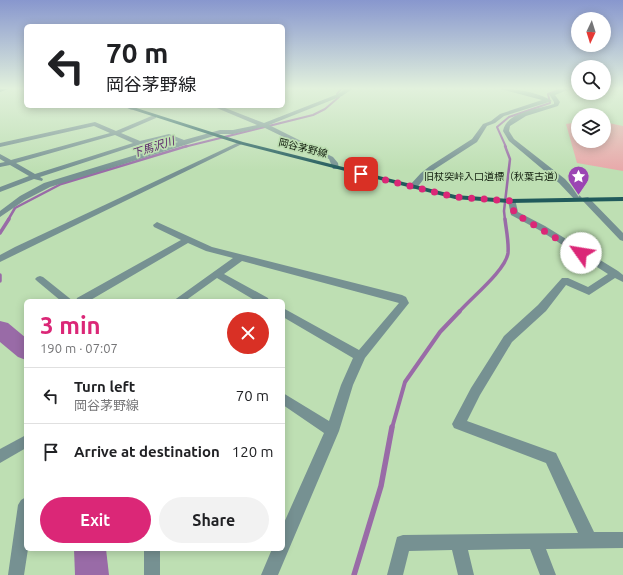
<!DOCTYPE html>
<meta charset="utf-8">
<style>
:root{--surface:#fff;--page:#f2f2f2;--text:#202124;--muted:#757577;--line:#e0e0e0;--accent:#db2777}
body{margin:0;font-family:Ubuntu,"Noto Sans JP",sans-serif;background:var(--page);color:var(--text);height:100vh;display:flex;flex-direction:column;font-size:15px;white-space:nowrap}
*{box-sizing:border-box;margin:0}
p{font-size:13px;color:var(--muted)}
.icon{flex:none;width:22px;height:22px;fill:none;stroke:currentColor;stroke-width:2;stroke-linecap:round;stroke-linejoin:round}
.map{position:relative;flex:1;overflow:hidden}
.side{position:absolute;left:24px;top:299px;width:261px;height:252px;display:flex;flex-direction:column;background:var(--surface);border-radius:6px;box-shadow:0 2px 10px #0003}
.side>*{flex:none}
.guide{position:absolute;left:24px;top:24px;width:261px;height:84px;border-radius:6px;box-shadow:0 2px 10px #0003;background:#fff;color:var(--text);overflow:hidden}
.needle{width:26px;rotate:184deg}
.buttons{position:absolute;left:571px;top:12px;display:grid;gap:8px}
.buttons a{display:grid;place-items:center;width:40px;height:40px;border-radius:50%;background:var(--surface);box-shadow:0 2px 10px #0003;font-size:20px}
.pin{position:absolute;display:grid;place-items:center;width:34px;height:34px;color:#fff;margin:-17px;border-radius:8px;box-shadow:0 2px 6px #0006}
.me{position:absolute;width:44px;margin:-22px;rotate:302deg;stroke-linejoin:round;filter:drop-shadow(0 0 3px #0008)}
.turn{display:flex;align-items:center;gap:14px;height:84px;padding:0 16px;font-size:18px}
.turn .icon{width:52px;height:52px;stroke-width:2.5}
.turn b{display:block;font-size:28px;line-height:34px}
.round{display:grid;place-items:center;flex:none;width:42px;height:42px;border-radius:21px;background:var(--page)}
.summary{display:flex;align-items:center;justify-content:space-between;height:68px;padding:0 16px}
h1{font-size:24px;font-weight:600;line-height:30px;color:var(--accent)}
.cta{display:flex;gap:8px;margin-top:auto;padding:8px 16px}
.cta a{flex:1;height:46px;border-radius:24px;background:var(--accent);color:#fff;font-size:16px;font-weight:600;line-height:46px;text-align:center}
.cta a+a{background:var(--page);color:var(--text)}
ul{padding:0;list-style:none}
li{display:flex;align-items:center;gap:12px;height:56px;padding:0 16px;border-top:1px solid var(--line)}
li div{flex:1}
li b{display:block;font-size:15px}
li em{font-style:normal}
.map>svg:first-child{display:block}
.green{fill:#e8a9aa}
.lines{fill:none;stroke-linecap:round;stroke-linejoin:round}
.stream-far4{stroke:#996ba7;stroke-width:2}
.stream-far3{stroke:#996ba7;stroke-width:2.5}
.stream-far2{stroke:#996ba7;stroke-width:3.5}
.stream-far1{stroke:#996ba7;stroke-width:4}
.stream{stroke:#996ba7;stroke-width:5.5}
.river{fill:#996ba7;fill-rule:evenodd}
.minor{fill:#769192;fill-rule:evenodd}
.major{fill:#215a5c;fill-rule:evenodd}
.highway{fill:#0c4446;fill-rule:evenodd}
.route{stroke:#db2777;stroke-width:7;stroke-dasharray:0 12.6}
.labels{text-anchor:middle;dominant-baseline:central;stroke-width:3.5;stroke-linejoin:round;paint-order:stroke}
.far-street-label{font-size:10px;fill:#131f0f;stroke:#bedfb3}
.far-poi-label{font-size:10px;fill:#131f0f;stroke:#bedfb3;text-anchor:end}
.far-water-label{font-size:11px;font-style:italic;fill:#571c67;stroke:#bedfb3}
</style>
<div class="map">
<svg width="623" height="575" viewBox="0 0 623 575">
<rect width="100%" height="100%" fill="#bedfb3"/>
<polygon class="green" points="578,122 578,141 604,141 604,122 623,126 623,171 577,163 566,124"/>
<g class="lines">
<g class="stream-far4">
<polyline points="184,147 313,115 325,109 339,97 337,94 341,89"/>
<polyline points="506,147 497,127 509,117 550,103 548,94 559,90"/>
</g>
<g class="stream-far3">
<polyline points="8,220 15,208 61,184 187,146"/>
<polyline points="505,220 504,211 510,159 505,146"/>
</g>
<g class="stream-far2">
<polyline points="0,233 9,219"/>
<polyline points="0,275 0,281"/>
<path d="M459 312C471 298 506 270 508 253 509 242 506 229 505 219"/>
</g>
<polyline class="stream-far1" points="392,428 405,382 440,332 460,311"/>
<polyline class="stream" points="354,575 381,486 392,427"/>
<g class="river">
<polygon points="0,321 8,323 26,338 26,360 18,357 0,342"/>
<polygon points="74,549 106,549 109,575 75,575"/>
</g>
<g class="minor">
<path d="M345 89H352L342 96 269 125 333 157 338 163 339 169H333L329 159 263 127 233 134H220L50 187 25 200 0 217V211L20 196 44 183 178 142 168 138 141 144 40 177 43 179 42 181 34 179 0 192V187L29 176 10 165 0 167V163L5 162 0 159V154L11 160 110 133 94 126 0 147V143L95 122 116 131 154 115 156 116V118L121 133 140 141 169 134 184 140 220 130H233L257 125 212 106H220L264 123 338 94ZM115 135 133 143 35 174 16 163Z"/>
<path d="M500 89C517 89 538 92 552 101L504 116 495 123 487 126 477 142 435 169 426 176 416 189H410V185L421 173 430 166 472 139 483 124 491 121 500 114 542 100Z"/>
<path d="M561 89H570L555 95 560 102 558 106 526 116 510 126 509 131 514 139 565 179 582 198 588 197 623 233V241L620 240 582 200 576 201 559 183 509 141 503 131C506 112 538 109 554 104V102L549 94Z"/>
<polygon points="142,106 131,110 128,108 132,106"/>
<polygon points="239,142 244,143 0,262 0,255 15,247"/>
<polygon points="509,199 515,199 518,212 545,226 618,271 623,275 623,282 615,278 589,295 566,285 546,311 512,342 480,395 467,421 556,453 594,532 623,532 623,548 546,549 556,575 540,575 530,549 468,550 474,575 458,575 452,550 409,551 403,575 387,575 397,537 403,535 578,533 546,463 454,428 452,424 471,388 504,336 538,305 562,278 568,278 588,287 608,274 539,230 511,215 508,201"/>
<polygon points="157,222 212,247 402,295 406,297 409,303 365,358 353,385 339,431 278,575 261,575 272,549 283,549 283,525 324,433 283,405 283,393 329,421 341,385 353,358 283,317 283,308 359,350 399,303 242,261 224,274 268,298 269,301 256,301 217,278 185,301 173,301 233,258 206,251 188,243 89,301 76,301 77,298 181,240 154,227 153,225"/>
<polygon points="40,276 43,277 73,301 61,301 37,281 35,279 37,277"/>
<polygon points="26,435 26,448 0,463 0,449"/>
<polygon points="26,497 26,549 28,549 24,575 8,575 18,505 21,500"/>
<rect x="144" y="549" width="16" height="26"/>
</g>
<polygon class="major" points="121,106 130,106 243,142 455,195 509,199 623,197 623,201 509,203 455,199 239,144"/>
<polygon class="highway" points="0,89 8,89 0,92"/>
</g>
<linearGradient id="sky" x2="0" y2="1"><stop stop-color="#8897ce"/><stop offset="0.52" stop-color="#e2f1dd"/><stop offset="1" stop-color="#e2f1dd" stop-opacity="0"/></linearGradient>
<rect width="623" height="170" fill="url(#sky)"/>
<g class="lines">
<polyline class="route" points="361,174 455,197 512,201 514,213 581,253"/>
</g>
<defs>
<symbol id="sight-pin" viewBox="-11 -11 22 30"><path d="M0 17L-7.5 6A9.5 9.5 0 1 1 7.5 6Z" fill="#9b45b3" stroke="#bedfb3"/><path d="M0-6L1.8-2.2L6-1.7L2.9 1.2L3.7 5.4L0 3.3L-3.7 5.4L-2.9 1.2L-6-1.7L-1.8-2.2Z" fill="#fff"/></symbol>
</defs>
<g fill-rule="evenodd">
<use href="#sight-pin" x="566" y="164" width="25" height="34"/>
</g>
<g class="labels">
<g class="far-street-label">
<text transform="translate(303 148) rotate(14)">岡谷茅野線</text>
</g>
<g class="far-poi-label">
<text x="564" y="176">旧杖突峠入口道標（秋葉古道）</text>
</g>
<g class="far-water-label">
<text transform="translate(153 147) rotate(-18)">下馬沢川</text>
</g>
</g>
</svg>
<div class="buttons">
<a><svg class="needle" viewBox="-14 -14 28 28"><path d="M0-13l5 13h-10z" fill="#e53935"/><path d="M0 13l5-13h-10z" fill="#757577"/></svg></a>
<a><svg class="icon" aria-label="search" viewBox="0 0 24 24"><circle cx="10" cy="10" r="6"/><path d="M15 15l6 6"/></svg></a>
<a><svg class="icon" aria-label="layers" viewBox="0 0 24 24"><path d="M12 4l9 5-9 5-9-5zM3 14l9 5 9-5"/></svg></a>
</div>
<div class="pin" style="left:361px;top:174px;background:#d93025"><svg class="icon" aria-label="arrive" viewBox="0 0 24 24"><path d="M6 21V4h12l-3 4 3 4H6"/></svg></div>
<svg class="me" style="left:581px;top:253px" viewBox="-20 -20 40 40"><circle r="19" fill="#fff"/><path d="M0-13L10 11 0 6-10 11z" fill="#db2777"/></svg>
<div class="guide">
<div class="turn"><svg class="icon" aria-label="left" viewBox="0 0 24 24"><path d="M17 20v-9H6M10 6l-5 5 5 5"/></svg><div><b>70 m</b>岡谷茅野線</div></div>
</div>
<section class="side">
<div class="summary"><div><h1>3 min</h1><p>190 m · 07:07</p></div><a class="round" style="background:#d93025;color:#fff"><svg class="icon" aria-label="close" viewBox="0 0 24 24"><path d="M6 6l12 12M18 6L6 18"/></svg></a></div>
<ul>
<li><svg class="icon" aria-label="left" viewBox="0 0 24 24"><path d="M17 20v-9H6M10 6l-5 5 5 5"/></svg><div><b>Turn left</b><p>岡谷茅野線</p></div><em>70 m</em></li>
<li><svg class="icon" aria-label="arrive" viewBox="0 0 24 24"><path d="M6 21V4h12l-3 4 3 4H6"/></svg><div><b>Arrive at destination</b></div><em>120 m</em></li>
</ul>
<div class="cta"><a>Exit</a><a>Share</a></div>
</section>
</div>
